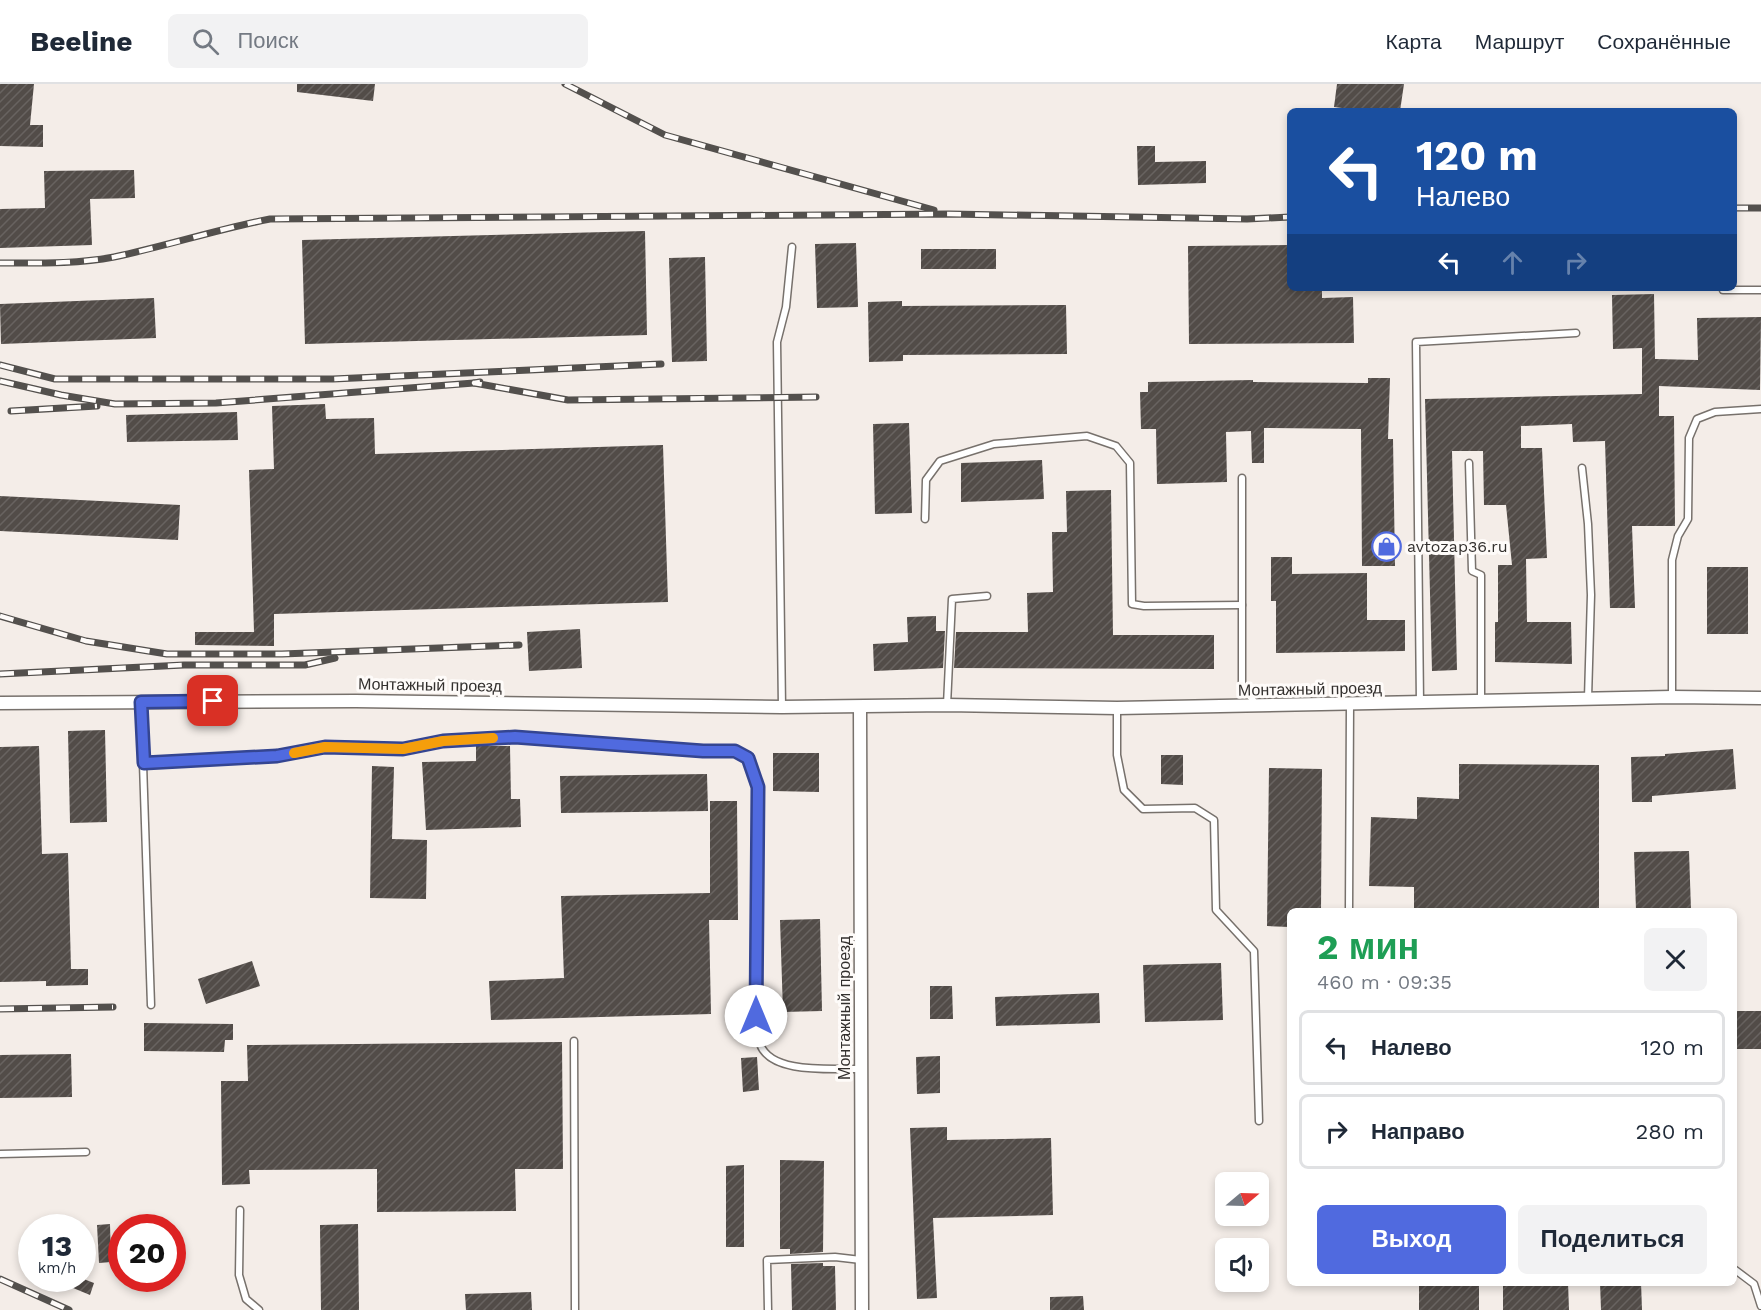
<!DOCTYPE html>
<html lang="ru">
<meta charset="utf-8">
<style>
:root{--surface:#fff;--page:#f2f2f3;--text:#1f2937;--muted:#747a83;--line:#e0e1e3;--accent:#506adf}
body{margin:0;font-family:"Work Sans",sans-serif;background:var(--page);color:var(--text);height:100vh;display:flex;flex-direction:column;font-size:22px;white-space:nowrap}
*{box-sizing:border-box;margin:0}
p{font-size:20px;color:var(--muted)}
.icon{flex:none;width:33px;height:33px;fill:none;stroke:currentColor;stroke-width:2;stroke-linecap:round;stroke-linejoin:round}
.map{position:relative;flex:1;overflow:hidden}
.panel{position:absolute;left:1287px;top:824px;width:450px;height:378px;display:flex;flex-direction:column;background:var(--surface);border-radius:9px;box-shadow:0 3px 9px #0003}
.panel>*{flex:none}
.top-card{position:absolute;left:1287px;top:24px;width:450px;height:183px;border-radius:9px;box-shadow:0 3px 9px #0003;background:#1a4fa0;color:#fff;overflow:hidden}
.needle{width:39px;rotate:71deg}
.tools{position:absolute;left:1215px;top:1088px;display:grid;gap:12px}
.tools a{display:grid;place-items:center;width:54px;height:54px;border-radius:9px;background:var(--surface);box-shadow:0 3px 9px #0003;font-size:30px}
.speed{position:absolute;left:18px;top:1130px;display:flex;gap:12px;font-size:30px;font-weight:700;text-align:center}
.speed>*{display:grid;place-content:center;width:78px;height:78px;border-radius:50%;background:var(--surface);box-shadow:0 3px 9px #0003;line-height:1}
.speed small{font-size:15px;font-weight:400}
.speed .limit{border:9px solid #d22;background:#fff;color:#111}
.pin{position:absolute;display:grid;place-items:center;width:51px;height:51px;color:#fff;margin:-26px;border-radius:12px;box-shadow:0 3px 9px #0006}
.me{position:absolute;width:66px;margin:-33px;rotate:0deg;stroke-linejoin:round;filter:drop-shadow(0 0 4px #0008)}
.turn{display:flex;align-items:center;gap:21px;height:126px;padding:0 30px;font-size:27px}
.turn .icon{width:78px;height:78px;stroke-width:2.5}
.turn b{display:block;font-size:42px;line-height:51px}
.lanes{display:flex;align-items:center;height:57px;padding:0 30px;background:#0003;justify-content:center;gap:30px;direction:ltr}
.lanes .off{opacity:.35}
.round{display:grid;place-items:center;flex:none;width:63px;height:63px;border-radius:9px;background:var(--page)}
.summary{display:flex;align-items:center;justify-content:space-between;height:102px;padding:0 30px}
h1{font-size:36px;font-weight:700;line-height:45px;color:#1e9e55}
.cta{display:flex;gap:12px;margin-top:auto;padding:12px 30px}
.cta a{flex:1;height:69px;border-radius:9px;background:var(--accent);color:#fff;font-size:24px;font-weight:700;line-height:69px;text-align:center}
.cta a+a{background:var(--page);color:var(--text)}
ul{padding:0;list-style:none}
li{display:flex;align-items:center;gap:18px;height:75px;margin:0 12px 9px;padding:0 18px;border:3px solid var(--line);border-radius:9px}
li div{flex:1}
li b{display:block;font-size:22px}
li em{font-style:normal}
header{display:flex;align-items:center;gap:36px;box-sizing:border-box;height:84px;padding:0 30px;background:var(--surface);border-bottom:2px solid var(--line)}
header strong{font-size:28px}
nav{display:flex;gap:33px;margin-inline-start:auto;font-size:21px}
.search{width:420px;height:54px;background:var(--page);display:flex;align-items:center;gap:15px;box-sizing:border-box;padding:0 21px;border-radius:9px;color:var(--muted);font-size:22px}
.map>svg:first-child{display:block}
.building{fill:url(#building-hatch)}
.lines{fill:none;stroke-linecap:round;stroke-linejoin:round}
.service-casing{stroke:#77716c;stroke-width:9}
.minor-casing{stroke:#77716c;stroke-width:15}
.service{stroke:#fff;stroke-width:6}
.minor{stroke:#fff;stroke-width:12}
.rail-casing{stroke:#53504d;stroke-width:7}
.rail{stroke:#fefbf9;stroke-width:4.5;stroke-dasharray:14;stroke-linecap:butt}
.route-casing{stroke:#344591;stroke-width:15}
.route{stroke:#506adf;stroke-width:10}
.slow{stroke:#f59e0b;stroke-width:10}
.labels{text-anchor:middle;dominant-baseline:central;stroke-width:6;stroke-linejoin:round;paint-order:stroke}
.poi-label{font-size:16px;fill:#33302e;stroke:#fefbf9;text-anchor:start}
.street-label{font-size:16px;fill:#33302e;stroke:#fefbf9}
</style>
<header>
<strong>Beeline</strong>
<div class="search"><svg class="icon" aria-label="search" viewBox="0 0 24 24"><circle cx="10" cy="10" r="6"/><path d="M15 15l6 6"/></svg>Поиск</div>
<nav><a>Карта</a><a>Маршрут</a><a>Сохранённые</a></nav>
</header>
<div class="map">
<svg width="1761" height="1226" viewBox="0 0 1761 1226">
<defs>
<pattern id="building-hatch" width="6" height="6" patternUnits="userSpaceOnUse" patternTransform="scale(1.5)"><rect width="6" height="6" fill="#524c48"/><path d="M-1 1l2-2M0 6l6-6M5 7l2-2" fill="none" stroke="#686360"/></pattern>
</defs>
<rect width="100%" height="100%" fill="#f4ede8"/>
<g class="building">
<polygon points="0,0 34,0 30,41 43,41 43,63 0,62"/>
<polygon points="297,0 375,0 373,17 297,8"/>
<polygon points="1337,0 1404,0 1400,27 1366,27 1334,23"/>
<polygon points="1137,62 1155,62 1155,78 1206,77 1206,99 1138,101"/>
<polygon points="134,86 135,114 90,115 92,161 0,164 0,125 45,124 44,87"/>
<polygon points="645,147 647,251 305,260 302,156"/>
<polygon points="856,159 858,223 817,224 815,160"/>
<polygon points="1290,161 1290,204 1322,204 1322,214 1353,213 1354,259 1189,260 1188,162"/>
<rect x="921" y="165" width="75" height="20"/>
<polygon points="705,173 707,277 672,278 669,174"/>
<polygon points="1654,210 1655,275 1698,276 1697,234 1761,233 1760,306 1659,302 1659,332 1674,332 1675,442 1632,442 1635,524 1610,524 1605,357 1573,358 1572,340 1521,342 1521,364 1542,364 1547,474 1526,475 1527,538 1571,538 1572,580 1495,578 1495,538 1498,538 1498,481 1512,481 1506,421 1484,421 1483,367 1452,367 1457,586 1432,587 1425,315 1642,310 1642,264 1613,265 1612,211"/>
<polygon points="154,214 156,254 1,260 0,220"/>
<polygon points="902,217 902,222 1066,221 1067,270 903,271 903,277 869,278 868,218"/>
<polygon points="1368,294 1390,294 1388,355 1393,355 1395,482 1362,482 1361,345 1264,344 1264,379 1252,379 1251,347 1226,348 1227,398 1157,400 1156,345 1141,345 1140,308 1148,308 1148,298 1253,296 1253,298 1368,299"/>
<polygon points="325,320 326,335 374,334 375,370 663,361 668,518 274,530 274,562 195,561 195,548 254,548 249,386 274,385 272,322"/>
<polygon points="237,328 238,356 127,358 126,331"/>
<polygon points="909,339 912,429 875,430 873,340"/>
<polygon points="1042,376 1044,415 961,418 961,379"/>
<polygon points="1111,406 1113,551 1214,551 1214,585 954,584 956,548 1028,548 1027,509 1053,508 1052,448 1067,448 1066,407"/>
<polygon points="0,412 180,421 178,456 0,447"/>
<polygon points="1271,473 1292,473 1292,490 1367,489 1367,536 1405,536 1405,567 1276,569 1276,517 1271,517"/>
<rect x="1707" y="483" width="41" height="67"/>
<polygon points="936,532 936,547 945,547 943,584 874,587 873,560 908,558 907,533"/>
<polygon points="580,545 582,584 529,587 527,548"/>
<polygon points="105,646 107,738 70,739 68,647"/>
<polygon points="39,662 42,770 68,769 71,885 88,885 88,901 46,902 46,897 0,898 0,663"/>
<polygon points="476,662 510,662 511,715 520,715 521,743 426,746 422,678 476,677"/>
<polygon points="1733,665 1736,705 1652,712 1652,718 1632,718 1631,673 1665,672 1665,670"/>
<polygon points="773,669 819,669 819,708 773,707"/>
<polygon points="1161,671 1183,671 1183,701 1161,700"/>
<polygon points="1459,680 1599,681 1599,826 1414,826 1414,803 1369,802 1371,733 1417,735 1417,713 1459,715"/>
<polygon points="372,682 394,683 392,755 427,756 426,815 370,814"/>
<polygon points="1269,684 1322,685 1321,826 1290,826 1290,843 1267,842"/>
<polygon points="707,690 708,727 561,729 560,692"/>
<polygon points="710,717 737,717 738,836 709,836 711,930 491,936 489,897 564,894 561,812 710,809"/>
<polygon points="1689,767 1691,826 1636,826 1634,768"/>
<polygon points="820,835 822,927 783,928 780,836"/>
<polygon points="252,877 260,902 206,920 198,895"/>
<polygon points="1221,879 1223,936 1145,938 1143,881"/>
<polygon points="930,902 952,902 953,935 930,935"/>
<polygon points="1099,909 1100,939 996,942 995,913"/>
<rect x="1734" y="927" width="27" height="38"/>
<polygon points="144,939 233,940 233,956 225,956 224,968 144,967"/>
<polygon points="562,958 563,1085 515,1085 516,1127 377,1128 377,1085 249,1086 250,1100 222,1101 221,997 248,997 247,961"/>
<polygon points="71,970 72,1013 0,1014 0,971"/>
<polygon points="940,972 940,1009 917,1010 916,973"/>
<polygon points="757,973 759,1006 743,1008 741,974"/>
<polygon points="947,1043 947,1056 1051,1054 1053,1131 933,1134 937,1214 917,1215 910,1044"/>
<polygon points="780,1076 824,1077 823,1168 790,1170 790,1165 780,1165"/>
<polygon points="744,1081 744,1163 726,1163 726,1082"/>
<polygon points="110,1140 111,1178 99,1179 97,1141"/>
<polygon points="358,1140 359,1226 321,1226 320,1141"/>
<polygon points="823,1179 823,1182 835,1182 836,1226 792,1226 791,1180"/>
<polygon points="49,1194 81,1194 94,1199 90,1211"/>
<polygon points="1419,1198 1479,1199 1479,1226 1419,1226"/>
<polygon points="1503,1198 1568,1198 1569,1226 1503,1226"/>
<polygon points="1600,1198 1641,1198 1642,1226 1601,1226"/>
<polygon points="531,1208 532,1226 466,1226 465,1210"/>
<polygon points="1083,1212 1084,1226 1050,1226 1050,1213"/>
</g>
<g class="lines">
<defs>
<g id="service">
<polyline points="1723,206 1761,206"/>
<polyline points="1469,379 1472,487 1481,491 1481,617"/>
<polyline points="1582,384 1588,440 1591,511 1588,614"/>
<polyline points="1242,394 1242,601 1257,622"/>
<polyline points="925,435 926,396 940,377 994,360 1087,352 1116,362 1130,379 1132,520 1144,522 1242,521"/>
<polyline points="1672,613 1672,476 1678,452 1688,435 1689,354 1697,335 1715,328 1761,325"/>
<polyline points="141,619 151,921"/>
<polyline points="1420,619 1416,258 1576,249"/>
<polyline points="947,621 952,515 987,512"/>
<polyline points="782,623 777,258 786,223 792,163"/>
<polyline points="1117,624 1117,671 1124,706 1143,725 1195,724 1214,736 1216,826 1254,867 1259,1037"/>
<path d="M144 679 277 672 325 663 403 665 443 657 515 653 703 667H735L748 674 758 703 756 932C757 940 756 952 760 960 771 991 833 984 860 985"/>
<polyline points="1349,826 1350,620"/>
<polyline points="574,957 575,1226"/>
<polyline points="0,1070 86,1068"/>
<polyline points="240,1126 239,1191 246,1215 259,1226"/>
<polyline points="1734,1185 1754,1200 1761,1222"/>
<polyline points="768,1226 767,1176 835,1173 861,1176"/>
</g>
<g id="minor">
<polyline points="0,619 356,617 782,623 947,621 1117,624 1672,613 1761,614"/>
<polyline points="860,623 862,1226"/>
</g>
</defs>
<use href="#service" class="service-casing"/>
<use href="#minor" class="minor-casing"/>
<use href="#service" class="service"/>
<use href="#minor" class="minor"/>
<defs>
<g id="rail">
<polyline points="565,0 665,51 934,126"/>
<polyline points="1734,124 1761,124"/>
<path d="M0 179C38 179 77 180 114 173 167 162 218 145 270 135L949 130 1247 135 1290 133"/>
<polyline points="0,281 55,295 333,295 661,280"/>
<polyline points="0,297 61,311 115,320 216,319 474,299"/>
<polyline points="480,298 474,299 568,316 816,313"/>
<polyline points="11,327 97,322"/>
<polyline points="0,532 86,557 167,570 282,570 519,561"/>
<polyline points="0,590 184,581 305,581 335,574"/>
<polyline points="0,925 113,923"/>
<polyline points="0,1195 69,1226"/>
</g>
</defs>
<use href="#rail" class="rail-casing"/>
<use href="#rail" class="rail"/>
</g>
<g class="lines">
<defs>
<polyline id="route" points="213,617 141,618 144,679 277,672 325,663 403,665 443,657 515,653 703,667 735,667 748,674 758,703 756,932"/>
</defs>
<use href="#route" class="route-casing"/>
<use href="#route" class="route"/>
<polyline class="slow" points="294,669 325,663 403,665 443,657 493,654"/>
</g>
<defs>
<symbol id="shop-ring" viewBox="-11 -11 22 22"><circle r="9.5" fill="#fefbf9" stroke="#506adf" stroke-width="1.5"/><path d="M-5-2.5h2.3a2.7 3.5 0 0 1 5.4 0H5L5.5 6h-11ZM-1.5-2.5h3a1.5 2.3 0 0 0-3 0Z" fill="#506adf"/></symbol>
</defs>
<g fill-rule="evenodd">
<use href="#shop-ring" x="1370" y="446" width="33" height="33"/>
</g>
<g class="labels">
<g class="poi-label">
<text x="1407" y="462">avtozap36.ru</text>
</g>
<g class="street-label">
<text transform="translate(430 601) rotate(1)">Монтажный проезд</text>
<text transform="translate(1310 605) rotate(-1)">Монтажный проезд</text>
<text transform="translate(844 924) rotate(-90)">Монтажный проезд</text>
</g>
</g>
</svg>
<div class="tools">
<a><svg class="needle" viewBox="-14 -14 28 28"><path d="M0-13l5 13h-10z" fill="#e53935"/><path d="M0 13l5-13h-10z" fill="#747a83"/></svg></a>
<a><svg class="icon" aria-label="sound" viewBox="0 0 24 24"><path d="M4 9h4l5-4v14l-5-4H4zM17 9q2 3 0 6"/></svg></a>
</div>
<div class="speed"><div>13<small>km/h</small></div><div class="limit">20</div></div>
<div class="pin" style="left:213px;top:617px;background:#d93025"><svg class="icon" aria-label="arrive" viewBox="0 0 24 24"><path d="M6 21V4h12l-3 4 3 4H6"/></svg></div>
<svg class="me" style="left:756px;top:932px" viewBox="-20 -20 40 40"><circle r="19" fill="#fff"/><path d="M0-13L10 11 0 6-10 11z" fill="#506adf"/></svg>
<div class="top-card">
<div class="turn"><svg class="icon" aria-label="left" viewBox="0 0 24 24"><path d="M17 20v-9H6M10 6l-5 5 5 5"/></svg><div><b>120 m</b>Налево</div></div>
<div class="lanes"><svg class="icon" aria-label="left" viewBox="0 0 24 24"><path d="M17 20v-9H6M10 6l-5 5 5 5"/></svg><svg class="icon off" aria-label="ahead" viewBox="0 0 24 24"><path d="M12 20V5M6 11l6-6 6 6"/></svg><svg class="icon off" aria-label="right" viewBox="0 0 24 24"><path d="M7 20v-9h11M14 6l5 5-5 5"/></svg></div>
</div>
<section class="panel">
<div class="summary"><div><h1>2 мин</h1><p>460 m · 09:35</p></div><a class="round"><svg class="icon" aria-label="close" viewBox="0 0 24 24"><path d="M6 6l12 12M18 6L6 18"/></svg></a></div>
<ul>
<li><svg class="icon" aria-label="left" viewBox="0 0 24 24"><path d="M17 20v-9H6M10 6l-5 5 5 5"/></svg><div><b>Налево</b></div><em>120 m</em></li>
<li><svg class="icon" aria-label="right" viewBox="0 0 24 24"><path d="M7 20v-9h11M14 6l5 5-5 5"/></svg><div><b>Направо</b></div><em>280 m</em></li>
</ul>
<div class="cta"><a>Выход</a><a>Поделиться</a></div>
</section>
</div>
